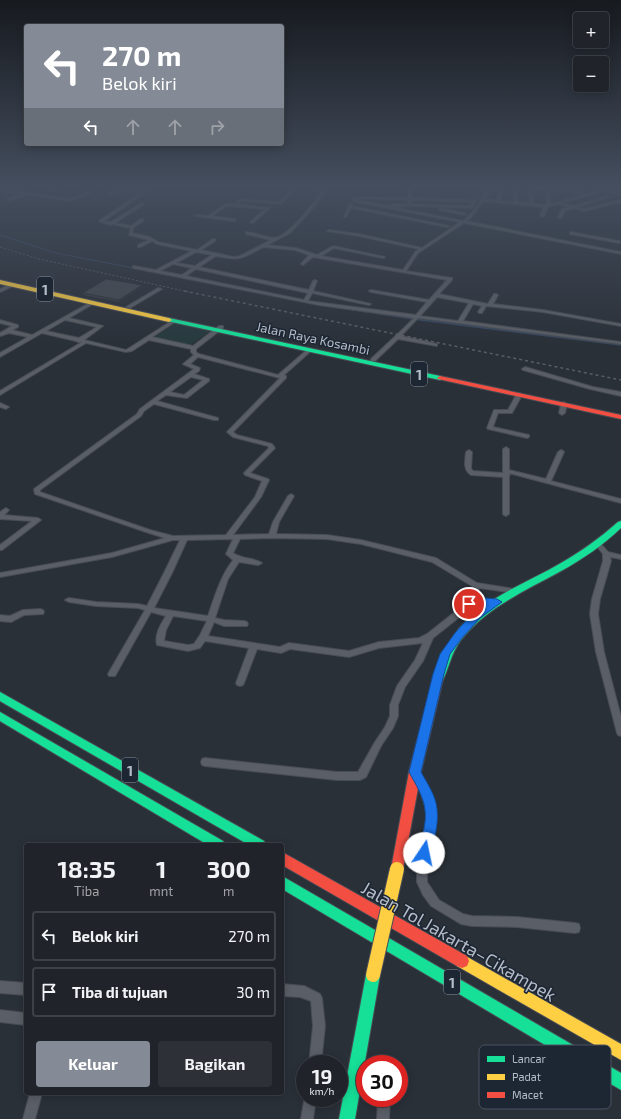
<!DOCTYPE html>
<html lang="id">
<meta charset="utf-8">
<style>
:root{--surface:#20242a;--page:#2d3036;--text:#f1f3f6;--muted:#a2a4a8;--line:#3d4147;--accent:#848b96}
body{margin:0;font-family:"Exo 2",sans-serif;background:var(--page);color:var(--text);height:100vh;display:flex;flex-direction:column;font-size:15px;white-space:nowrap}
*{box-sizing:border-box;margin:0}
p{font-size:13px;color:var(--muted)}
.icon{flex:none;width:22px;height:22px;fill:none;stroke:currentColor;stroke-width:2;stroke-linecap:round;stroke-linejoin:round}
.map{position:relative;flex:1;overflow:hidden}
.sheet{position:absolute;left:24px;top:843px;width:260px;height:252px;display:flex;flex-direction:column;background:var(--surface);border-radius:4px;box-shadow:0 2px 10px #0003,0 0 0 1px var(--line)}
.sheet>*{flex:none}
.guide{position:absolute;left:24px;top:24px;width:260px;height:122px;border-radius:4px;box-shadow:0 2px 10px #0003,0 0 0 1px var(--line);background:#848b96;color:#fff;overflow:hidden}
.fabs{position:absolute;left:573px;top:12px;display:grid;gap:8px}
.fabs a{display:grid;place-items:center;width:36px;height:36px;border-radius:4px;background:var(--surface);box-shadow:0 2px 10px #0003,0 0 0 1px var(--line);font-size:20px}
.speed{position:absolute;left:296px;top:1055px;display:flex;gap:8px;font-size:20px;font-weight:700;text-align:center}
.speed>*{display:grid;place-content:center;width:52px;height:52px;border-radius:50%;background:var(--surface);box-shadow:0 2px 10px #0003,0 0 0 1px var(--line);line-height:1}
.speed small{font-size:10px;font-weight:400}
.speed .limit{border:6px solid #d22;background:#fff;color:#111}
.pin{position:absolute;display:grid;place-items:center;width:34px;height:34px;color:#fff;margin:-17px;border:2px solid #fff;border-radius:50%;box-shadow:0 1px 4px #0007}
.me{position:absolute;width:44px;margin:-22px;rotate:11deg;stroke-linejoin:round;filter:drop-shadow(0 0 3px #0008)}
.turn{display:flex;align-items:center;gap:14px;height:84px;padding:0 12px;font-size:18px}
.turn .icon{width:52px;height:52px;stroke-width:2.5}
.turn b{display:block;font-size:28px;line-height:34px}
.lanes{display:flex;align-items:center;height:38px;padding:0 12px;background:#0003;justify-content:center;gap:20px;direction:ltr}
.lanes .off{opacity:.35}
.eta{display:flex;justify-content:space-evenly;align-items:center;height:68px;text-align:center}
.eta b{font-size:24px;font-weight:700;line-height:28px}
.primary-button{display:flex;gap:8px;margin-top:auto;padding:8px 12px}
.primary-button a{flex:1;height:46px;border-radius:4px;background:var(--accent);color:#fff;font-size:16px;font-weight:700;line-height:46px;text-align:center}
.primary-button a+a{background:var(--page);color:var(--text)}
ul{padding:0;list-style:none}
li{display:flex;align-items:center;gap:12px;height:50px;margin:0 8px 6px;padding:0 4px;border:2px solid var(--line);border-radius:4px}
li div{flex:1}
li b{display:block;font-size:15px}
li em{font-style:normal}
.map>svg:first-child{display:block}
.green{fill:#273a3e}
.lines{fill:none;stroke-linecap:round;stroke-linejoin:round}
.stream-far1{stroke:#384963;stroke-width:1}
.stream{stroke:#384963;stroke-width:1.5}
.street-casing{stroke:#484c53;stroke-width:2}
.fast-casing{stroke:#484c55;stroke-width:2}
.slow-casing{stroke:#484c55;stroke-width:2}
.jam-casing{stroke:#484c55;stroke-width:2}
.street{fill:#5a5e66;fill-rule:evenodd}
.fast{fill:#16e098;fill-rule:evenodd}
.slow{fill:#ffcf43;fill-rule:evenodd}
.jam{fill:#f24e42;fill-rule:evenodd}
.rail-far1{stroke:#595d64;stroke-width:1;stroke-dasharray:2 2;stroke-linecap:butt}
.rail{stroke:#595d64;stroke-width:1.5;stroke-dasharray:3 3;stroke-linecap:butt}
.slow-bridge-casing{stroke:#484c55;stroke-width:16;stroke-linecap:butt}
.slow-bridge{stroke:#ffcf43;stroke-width:14}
.wall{fill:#3a3f45}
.shaded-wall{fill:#303338}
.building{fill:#444950;stroke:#303338}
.route{fill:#1a73e8;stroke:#114b97}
.labels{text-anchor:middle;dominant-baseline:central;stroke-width:3;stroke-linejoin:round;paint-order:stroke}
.far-street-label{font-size:13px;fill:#b4bcc9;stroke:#1d2633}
.shield{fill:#1d2633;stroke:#878f9c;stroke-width:1}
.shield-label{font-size:14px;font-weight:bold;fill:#b4bcc9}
.near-street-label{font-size:18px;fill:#b4bcc9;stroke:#1d2633}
.key{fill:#1d2633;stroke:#4a5360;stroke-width:1}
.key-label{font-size:11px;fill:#b4bcc9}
</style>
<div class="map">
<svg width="621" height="1119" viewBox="0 0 621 1119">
<rect width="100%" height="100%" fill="#2a3038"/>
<polygon class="green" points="176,323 211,331 188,346 153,338"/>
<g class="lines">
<polyline class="stream-far1" points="0,235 56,253 257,292"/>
<g class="stream">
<polyline points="252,291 311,303"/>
<polyline points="335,307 413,319 621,345"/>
</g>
<defs>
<g id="street">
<polygon points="53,188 58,188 51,191 49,190"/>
<path d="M124 188 143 191 148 188H152L104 221 111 222 141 203H143V205L115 223 131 226 141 219H143V221L134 227 132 233 150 237 158 242 197 250 213 239H215V241L201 250 234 257 240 256 271 240 246 234V232C255 232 264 237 273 238 287 239 315 201 323 190L315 188H328L314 207 290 233 267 245 296 248 317 255 333 246 385 257 383 258 334 248 321 256 403 270 416 251 419 249 359 236 327 231 329 230 359 234 422 248 460 222 355 202 353 201V198L357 197 408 198V188H412V198L476 200 473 207 471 208 410 206 392 207 463 221C471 215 484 198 486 188H490L489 193 484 199 497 200 498 188H502L501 201 514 202 513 188H517L518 202 530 203 528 188H567L585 194 604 188H613L609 190 621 194V196L605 191 561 203 573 206 608 196 610 197 577 207 584 209 620 200 621 202 584 211 573 208 565 211 562 217 560 218 558 217 562 209 569 207 557 204 548 207 544 216 542 217 540 216 544 207 483 201 470 219 466 221 621 252V254L464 223 418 253 406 271 452 278V280L439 294 488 304 494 294H496L498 295 493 304 543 310 621 324V326L543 312 486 306 482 313H480L478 312 482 306 473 304 463 321 621 342V344L418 318 401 336 437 344V346L398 339 375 361H371V359L404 328 414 318 319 305 133 268V266H134L156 270 192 251 157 244 152 241 140 247H138V245L149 240 129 235 131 228 112 224 110 225 108 224 100 222V220L141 193 124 190 108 195 106 194ZM532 189 545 190 547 205 534 204ZM548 190 565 191 567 190 581 195 551 204ZM356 199 408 200V204H394L388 206ZM412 200 473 202 470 206 412 204ZM263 247 295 250 309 255 301 264 303 265 313 257 447 280 429 300 371 290 369 291 371 292 427 302 416 315 308 301 312 293 369 305 371 304 313 291 317 281 315 280 313 281 309 290 199 267 216 256C241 261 241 259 263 247ZM196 252 212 255 195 266 176 263ZM173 264 192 268 182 275 160 271ZM196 269 308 293 304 300 186 276ZM437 297 469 303 458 321 420 316Z"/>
<polygon points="293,188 297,188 281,204 241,201 238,204 270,208 253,223 250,222 265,209 227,206 212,216 235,219 235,221 234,221 195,216 197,215 208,216 225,204 234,204 240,199 279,202"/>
<polygon points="0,189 70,199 88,192 91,193 70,201 23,194 23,196 8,201 7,199 21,194 0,191"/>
<polygon points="351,203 353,204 352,206 449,226 447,227 351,208 346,217 344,217 349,204"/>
<polygon points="440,208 464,213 466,214 464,215 439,210"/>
<polygon points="571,232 619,241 621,242 619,243 570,234 570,232"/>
<polygon points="11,284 15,285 0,292 0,289"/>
<polygon points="158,288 162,289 130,308 126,307"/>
<path d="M91 302 93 303V304L69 318 103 326 84 340 126 350 173 320H175V322L152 337 193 346 219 326H223V328L196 349V352L199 354 278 375 308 349 312 350 284 375 286 376V378L233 432 237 435 272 444 275 448 250 473 268 479 269 480 261 497 233 535 269 534 273 522 288 496 291 494 294 496 279 522 276 534 327 535 361 540 436 558 477 583 515 589 519 591 515 593 479 588 478 599 497 600H500L501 602 500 604H476L433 638 423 661 405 687 398 705V716L393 728 381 746 366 777 360 780H337L205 766 202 765 201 762 202 759 205 758 337 772H358L375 742 385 727 390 716V705L397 686 415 660 423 643 379 648 349 657 290 649 281 653 257 649 244 683 243 685 240 686 237 685 236 683 249 648 205 641 200 648 188 651 157 645C154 635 161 624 166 616L151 612 115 676H109L108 674 145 610 138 608 96 606 69 602 65 600 69 598 96 602 138 604 147 606 164 573 180 540H173L112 557 0 577V573L112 553 165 538 146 532 35 494 34 489 137 414 140 409 194 369 183 364 194 355 191 352V349L149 340 132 351 126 352 86 343 0 395V391L82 342H78L76 341 42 333 0 357V353L28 337 9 333 0 336V333L12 326 0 323V320L18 325V327L12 330 32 335ZM65 320 97 327 79 338 46 331ZM198 357 280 378 227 432 233 437 268 446 269 448 244 473 245 475 262 481 255 497 226 535 173 536 150 530 40 492V490L141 416 144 411 154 404 214 420H218V418L157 401 166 395 187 398 209 381V379L194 374 199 371 200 368 190 364ZM191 377 203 380 184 395 170 392ZM272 538 327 539 361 544 432 562 472 586 470 600 427 634 419 638 379 642 349 651 289 643 280 647 208 636 214 622 224 626H247L248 624 247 622 244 621 224 620 215 618 228 579 239 562 258 565 262 563C255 558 242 559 233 553L240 539ZM233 539 226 554 233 560C220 577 215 596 208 616L154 608 172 573 187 540ZM173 616 207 621 200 635 194 644 188 645 164 641 166 630Z"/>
<polygon points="525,367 593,387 621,392 621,396 590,389 523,370 522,369"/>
<polygon points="519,393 522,395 512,413 498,413 493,427 529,435 529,437 527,438 488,429 487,428 494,410 508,410 516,395"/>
<polygon points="564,402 567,404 565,413 562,415 559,413 561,404"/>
<polygon points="0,403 9,407 6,409 0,407"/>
<path d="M506 447 509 449V470L546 479 558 452 561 450 563 451 564 452 551 481 621 499V503L509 473 510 475 509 476V514L506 516 504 515 503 514V477L471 475C463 470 465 461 466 452L469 450 472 452 471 469 473 471 503 473V449Z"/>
<polygon points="6,508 9,510 4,515 38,518 41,520 2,550 0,550 0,545 32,521 0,519 0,512"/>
<polygon points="598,542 600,543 608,552 621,555 621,559 610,557 611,561 600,599 598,614 604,652 621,717 621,736 618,735 617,733 596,652 590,614 592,599 603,561 603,554 595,544"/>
<polygon points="40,609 43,610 44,612 43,614 24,615 11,622 0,621 0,615 10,616 23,610"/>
<polygon points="416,770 419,771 431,794 436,809 436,822 427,868 427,882 439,900 463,914 472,916 517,917 575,923 579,924 580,928 579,932 575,933 517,927 472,926 461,924 431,906 423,895 417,882 417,868 426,822 426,809 421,794 411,774 413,771"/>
<polygon points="0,981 26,983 26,995 0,993"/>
<polygon points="282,984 304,986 320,994 322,998 325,1026 321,1064 309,1064 313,1026 311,1001 300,997 282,996"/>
<polygon points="0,1010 26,1013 26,1025 0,1022"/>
<polygon points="30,1093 42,1093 35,1119 23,1119"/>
<polygon points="305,1095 305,1098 316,1098 313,1119 301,1119"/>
<polygon points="378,1098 390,1098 389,1119 377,1119"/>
</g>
<g id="fast">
<polygon points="169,318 440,376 443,378 440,380 167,321 167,319"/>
<path d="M621 521V528C603 545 583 559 561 571 525 591 487 607 461 640 451 653 449 668 442 682L438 683 434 682 433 679C438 664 443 651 452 638 477 600 524 585 561 563 582 551 600 538 618 522Z"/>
<polygon points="0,692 264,841 266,845 249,845 0,701"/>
<polygon points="0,712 223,841 225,845 208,845 0,721"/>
<polygon points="282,876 621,1073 621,1090 282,889"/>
<polygon points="373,968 378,970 380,975 355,1119 339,1119 366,975 368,970"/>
</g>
<g id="slow">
<polygon points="0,280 169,318 172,320 169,322 0,284"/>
<polygon points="462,954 621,1044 621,1060 457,966 455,961 457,956"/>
</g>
<g id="jam">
<polygon points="440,376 621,415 621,419 438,379 437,378"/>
<polygon points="438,675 442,676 443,679 421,772 403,869 402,873 397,875 392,873 391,869 409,772 433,679 434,676"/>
<polygon points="282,852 467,956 469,961 467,966 462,968 457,966 282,865"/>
</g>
</defs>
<use href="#street" class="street-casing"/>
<use href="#fast" class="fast-casing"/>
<use href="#slow" class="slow-casing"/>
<use href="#jam" class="jam-casing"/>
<use href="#street" class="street"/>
<use href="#fast" class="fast"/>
<use href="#slow" class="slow"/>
<use href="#jam" class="jam"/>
<polyline class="rail-far1" points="0,247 39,259 189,292"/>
<polyline class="rail" points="184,291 621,380"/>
<defs>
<polyline id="slow-bridge" points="373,975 397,869"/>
</defs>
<use href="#slow-bridge" class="slow-bridge-casing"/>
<use href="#slow-bridge" class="slow-bridge"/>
</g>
<polygon class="wall" points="142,287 119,302 83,295 83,293"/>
<polygon class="shaded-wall" points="142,285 142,287 119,302 119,300"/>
<polygon class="building" points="106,279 142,285 119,300 83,293"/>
<linearGradient id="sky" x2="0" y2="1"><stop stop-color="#171a1f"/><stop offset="0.54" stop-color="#444e5e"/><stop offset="1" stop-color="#444e5e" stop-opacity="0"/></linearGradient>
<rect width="621" height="345" fill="url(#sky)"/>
<path class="route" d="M474 597 497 599 502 602 480 618 462 638 450 654 444 674 421 772C427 783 436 796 437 809 439 824 434 839 431 853L429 857 424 859 420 857 418 853C421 839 427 824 425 810 424 797 415 783 409 772L433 674 440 654 455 633 473 613 486 604H476L469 607 465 606 464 604Z"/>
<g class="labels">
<g class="far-street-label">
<text transform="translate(313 338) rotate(12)">Jalan Raya Kosambi</text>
</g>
<g class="shield">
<rect x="37" y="277" width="16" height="24" rx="3"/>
<rect x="411" y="362" width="16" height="24" rx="3"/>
<rect x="122" y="758" width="16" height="24" rx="3"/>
<rect x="444" y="970" width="16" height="24" rx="3"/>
</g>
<g class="shield-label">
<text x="45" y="289">1</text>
<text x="419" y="374">1</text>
<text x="130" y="770">1</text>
<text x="452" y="982">1</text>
</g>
<g class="near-street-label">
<text transform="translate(459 941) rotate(30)">Jalan Tol Jakarta–Cikampek</text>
</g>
</g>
<rect x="479" y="1045" width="132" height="64" rx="6" class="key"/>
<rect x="487" y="1056" width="18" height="6" fill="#16e098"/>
<rect x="487" y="1074" width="18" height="6" fill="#ffcf43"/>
<rect x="487" y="1092" width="18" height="6" fill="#f24e42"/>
<g class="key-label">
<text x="512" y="1063">Lancar</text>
<text x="512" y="1081">Padat</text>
<text x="512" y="1099">Macet</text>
</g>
</svg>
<div class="fabs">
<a>+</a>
<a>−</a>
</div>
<div class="speed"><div>19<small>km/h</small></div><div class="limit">30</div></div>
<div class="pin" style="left:469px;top:604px;background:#d93025"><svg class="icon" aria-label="arrive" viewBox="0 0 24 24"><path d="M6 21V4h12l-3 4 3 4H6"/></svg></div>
<svg class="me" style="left:424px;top:853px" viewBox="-20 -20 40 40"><circle r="19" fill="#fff"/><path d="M0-13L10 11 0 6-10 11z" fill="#1a73e8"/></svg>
<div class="guide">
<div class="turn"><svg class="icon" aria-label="left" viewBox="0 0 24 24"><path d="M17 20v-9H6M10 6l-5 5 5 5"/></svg><div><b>270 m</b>Belok kiri</div></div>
<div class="lanes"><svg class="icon" aria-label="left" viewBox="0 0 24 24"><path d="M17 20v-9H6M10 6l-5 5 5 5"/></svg><svg class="icon off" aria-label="ahead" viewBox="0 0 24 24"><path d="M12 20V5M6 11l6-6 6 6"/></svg><svg class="icon off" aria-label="ahead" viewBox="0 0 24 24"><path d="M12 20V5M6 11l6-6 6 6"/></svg><svg class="icon off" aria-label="right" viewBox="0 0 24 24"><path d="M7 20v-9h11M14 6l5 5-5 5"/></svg></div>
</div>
<section class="sheet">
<div class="eta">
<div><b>18:35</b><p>Tiba</p></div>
<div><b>1</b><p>mnt</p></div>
<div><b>300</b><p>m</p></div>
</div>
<ul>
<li><svg class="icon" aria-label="left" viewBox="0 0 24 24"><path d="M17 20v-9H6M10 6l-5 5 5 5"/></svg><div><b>Belok kiri</b></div><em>270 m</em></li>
<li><svg class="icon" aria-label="arrive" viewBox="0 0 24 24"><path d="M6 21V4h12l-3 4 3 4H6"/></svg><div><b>Tiba di tujuan</b></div><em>30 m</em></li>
</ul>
<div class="primary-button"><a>Keluar</a><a>Bagikan</a></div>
</section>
</div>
